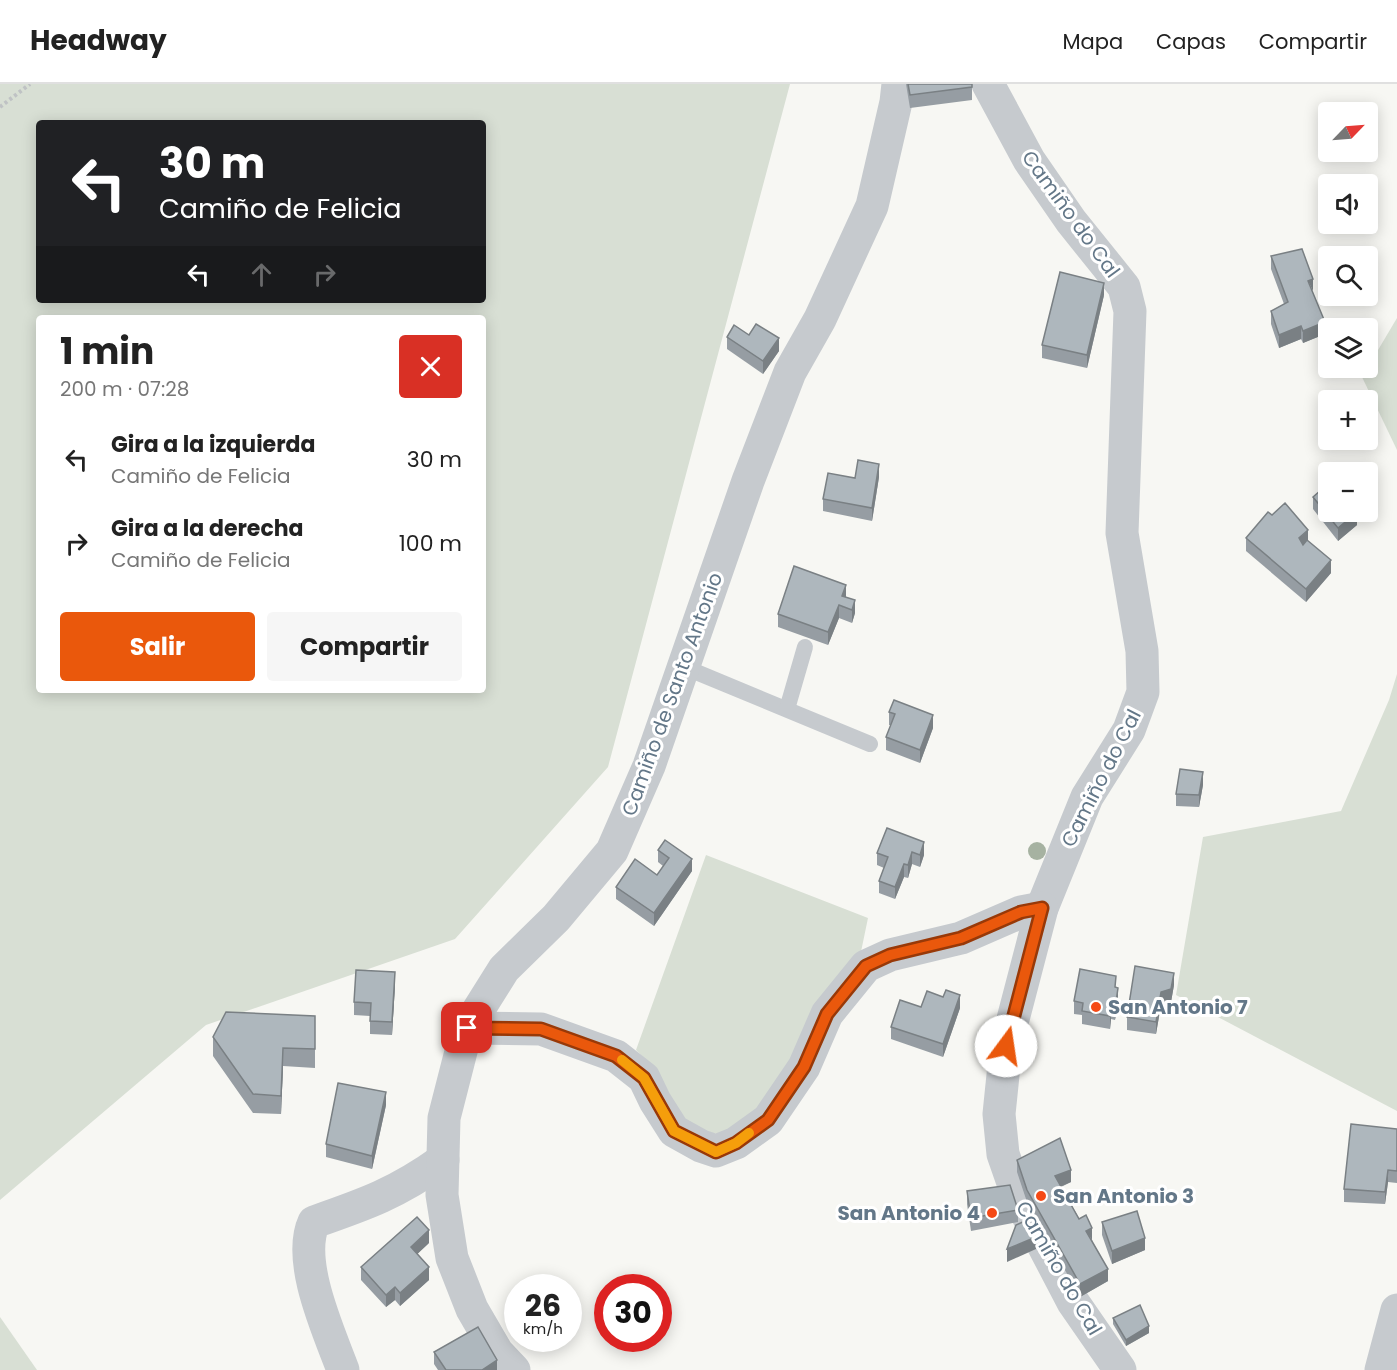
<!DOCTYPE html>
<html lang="es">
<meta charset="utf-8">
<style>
:root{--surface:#fff;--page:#f6f6f6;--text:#222;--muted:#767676;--line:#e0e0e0;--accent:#ea580c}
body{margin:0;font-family:Poppins,sans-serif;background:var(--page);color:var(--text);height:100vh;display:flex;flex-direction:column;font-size:22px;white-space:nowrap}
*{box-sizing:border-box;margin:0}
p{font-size:20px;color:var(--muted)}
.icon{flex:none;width:33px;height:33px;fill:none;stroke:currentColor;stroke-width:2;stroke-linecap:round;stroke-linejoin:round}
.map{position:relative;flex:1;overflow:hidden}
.panel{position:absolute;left:36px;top:231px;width:450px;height:378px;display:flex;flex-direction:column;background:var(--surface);border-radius:6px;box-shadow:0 3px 15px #0003}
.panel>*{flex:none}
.hud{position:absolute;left:36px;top:36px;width:450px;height:183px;border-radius:6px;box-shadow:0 3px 15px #0003;background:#202124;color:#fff;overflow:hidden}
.needle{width:39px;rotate:65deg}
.fabs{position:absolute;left:1318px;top:18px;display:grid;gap:12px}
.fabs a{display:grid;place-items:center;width:60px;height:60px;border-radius:6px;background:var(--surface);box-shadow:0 3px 15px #0003;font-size:30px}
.speed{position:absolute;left:504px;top:1190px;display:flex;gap:12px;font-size:30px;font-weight:700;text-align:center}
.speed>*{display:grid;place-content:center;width:78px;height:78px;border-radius:50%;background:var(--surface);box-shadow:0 3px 15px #0003;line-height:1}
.speed small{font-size:15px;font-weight:400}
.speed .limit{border:9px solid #d22;background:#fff;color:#111}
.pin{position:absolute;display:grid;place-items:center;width:51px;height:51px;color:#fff;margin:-26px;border-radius:12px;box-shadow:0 3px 9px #0006}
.me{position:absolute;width:66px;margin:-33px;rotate:14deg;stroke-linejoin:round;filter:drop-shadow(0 0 4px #0008)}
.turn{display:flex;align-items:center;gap:21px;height:126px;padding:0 24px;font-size:27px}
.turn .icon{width:78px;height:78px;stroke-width:2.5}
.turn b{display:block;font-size:42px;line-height:51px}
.lanes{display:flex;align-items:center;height:57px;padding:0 24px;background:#0003;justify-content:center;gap:30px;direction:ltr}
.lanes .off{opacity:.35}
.round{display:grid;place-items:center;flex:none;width:63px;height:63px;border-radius:6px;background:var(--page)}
.head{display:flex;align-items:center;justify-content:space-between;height:102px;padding:0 24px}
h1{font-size:36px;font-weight:700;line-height:45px}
.action{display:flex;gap:12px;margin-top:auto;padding:12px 24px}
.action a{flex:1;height:69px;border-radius:6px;background:var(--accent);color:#fff;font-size:24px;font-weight:700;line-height:69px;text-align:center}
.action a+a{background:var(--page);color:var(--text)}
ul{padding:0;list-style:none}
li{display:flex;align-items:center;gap:18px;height:84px;padding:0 24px}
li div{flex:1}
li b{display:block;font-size:22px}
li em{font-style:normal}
header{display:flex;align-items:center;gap:36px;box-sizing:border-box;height:84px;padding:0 30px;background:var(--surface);border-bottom:2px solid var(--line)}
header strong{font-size:28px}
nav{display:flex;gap:33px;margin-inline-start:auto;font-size:21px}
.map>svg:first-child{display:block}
.green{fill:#d8dfd4;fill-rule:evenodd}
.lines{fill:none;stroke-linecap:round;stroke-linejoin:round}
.path{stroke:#bfc2c4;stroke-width:4;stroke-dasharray:3 3;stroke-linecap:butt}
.service{stroke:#c6cace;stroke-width:16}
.minor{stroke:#c6cace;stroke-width:33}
.tertiary{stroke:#c6cace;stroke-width:33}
.tree{fill:#a6b2a1}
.wall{fill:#969da3}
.shaded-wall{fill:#7a8084}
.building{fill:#aeb7bd;stroke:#7a8084;stroke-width:1.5}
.route-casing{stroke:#983908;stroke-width:15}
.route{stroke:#ea580c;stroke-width:10}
.slow{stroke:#f59e0b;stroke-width:10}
.poi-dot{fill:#f54915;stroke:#fff;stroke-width:2}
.labels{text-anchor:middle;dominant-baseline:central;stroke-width:6;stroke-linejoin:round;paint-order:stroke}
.street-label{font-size:20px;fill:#637788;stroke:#fff}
.poi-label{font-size:20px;font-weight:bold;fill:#637788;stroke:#fff;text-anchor:start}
</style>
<header>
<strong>Headway</strong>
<nav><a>Mapa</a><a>Capas</a><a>Compartir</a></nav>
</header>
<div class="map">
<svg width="1397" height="1286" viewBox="0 0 1397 1286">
<rect width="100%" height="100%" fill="#f7f7f3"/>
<g class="green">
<path d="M0 0H790L608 683 455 855 206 941 0 1116ZM39 39H483V216H39ZM39 234H483V606H39Z"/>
<polygon points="1397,234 1397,366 1362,293"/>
<polygon points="1397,590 1397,1027 1176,911 1203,753 1341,727 1389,616"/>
<polygon points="706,771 868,834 857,887 763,1026 722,1051 679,1042 650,980 636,966"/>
<polygon points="0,1233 37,1286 0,1286"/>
</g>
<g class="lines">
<polyline class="path" points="0,23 30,0"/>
<g class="service">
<polyline points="684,583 870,660"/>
<polyline points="787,625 805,563"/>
</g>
<g class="minor">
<polyline points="988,0 1029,76 1071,137 1124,203 1130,227 1122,449 1142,567 1143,608 1129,646 1087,713 1042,824 1006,962 999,1030 1003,1070 1018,1113 1073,1218 1120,1286"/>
<polyline points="467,944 541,945 616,972 644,994 655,1017 674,1047 701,1062 716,1067 736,1059 768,1036 804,983 827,930 866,882 890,871 961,854 1021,828 1042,824"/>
<path d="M343 1286C329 1248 296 1177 314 1138 366 1120 397 1109 443 1076"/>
<polyline points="1381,1286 1397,1226"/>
</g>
<polyline class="tertiary" points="514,1286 497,1268 472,1225 452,1174 442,1111 444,1034 467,944 504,885 556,834 612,767 649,682 748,397 790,288 820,235 872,122 896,18 898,0"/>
</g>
<circle class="tree" cx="1037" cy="767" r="9"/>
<g class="wall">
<polygon points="906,0 972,0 972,16 910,24"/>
<polygon points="1271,172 1312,207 1325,250 1303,259 1301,255 1279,264 1271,240 1271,227 1284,220 1271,185"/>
<polygon points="1104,211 1087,284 1042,274 1042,261"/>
<polygon points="749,251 779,267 763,290 727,265 727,253"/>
<polygon points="879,393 872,437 823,427 823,415 855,394"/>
<polygon points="1313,413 1357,441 1338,457 1313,425"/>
<polygon points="1272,431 1308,457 1331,489 1306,518 1246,467 1246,454"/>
<polygon points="846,513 855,529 852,539 839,534 828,561 778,543 778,530"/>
<polygon points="889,628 933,644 920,679 886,666 886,653 891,641 889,641"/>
<polygon points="1203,701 1199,723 1176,722 1176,710"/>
<polygon points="887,744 924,771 920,783 912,780 908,794 904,793 895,815 879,809 879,797 884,784 877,781 877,769"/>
<polygon points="658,766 692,787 654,842 616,815 616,803 657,791 663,782 658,778"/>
<polygon points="395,901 392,951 370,950 370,932 354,931 354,918"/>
<polygon points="1174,901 1171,918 1161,921 1156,950 1127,946 1127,933"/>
<polygon points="1116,903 1118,916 1115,936 1111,935 1110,945 1082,940 1082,931 1074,930 1074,917"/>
<polygon points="921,923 960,924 943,973 891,955 891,943"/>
<polygon points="315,932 315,984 283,982 281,1030 253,1029 213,972 213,953"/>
<polygon points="386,1021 372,1085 326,1073 326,1060"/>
<polygon points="1397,1045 1397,1099 1388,1098 1385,1120 1344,1118 1344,1105"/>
<polygon points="1017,1076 1071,1098 1061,1103 1092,1156 1108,1197 1080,1213 1027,1118 1017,1088"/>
<polygon points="967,1107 1018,1126 1018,1138 971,1147 967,1120"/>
<polygon points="1102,1138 1145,1166 1112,1180 1102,1151"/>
<polygon points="429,1159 417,1170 429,1196 400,1222 395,1216 386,1223 361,1196 361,1183"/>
<polygon points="1113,1234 1149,1249 1126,1262 1113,1240"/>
<polygon points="434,1268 497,1286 438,1286 434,1280"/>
</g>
<g class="shaded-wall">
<polygon points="1313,195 1313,207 1308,197"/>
<polygon points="1104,199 1104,211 1087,284 1087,271"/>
<polygon points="1325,238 1325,250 1303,259 1303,247"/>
<polygon points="1301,242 1301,255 1279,264 1279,251"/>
<polygon points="779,254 779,267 763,290 763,277"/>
<polygon points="879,380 879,393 872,437 872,424"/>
<polygon points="1357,428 1357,441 1338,457 1338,444"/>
<polygon points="1308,446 1308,459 1299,467 1299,454"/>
<polygon points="1331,476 1331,489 1306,518 1306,505"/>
<polygon points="846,501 846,513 842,524 842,512"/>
<polygon points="855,516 855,529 852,539 852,526"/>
<polygon points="839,521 839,534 828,561 828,548"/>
<polygon points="933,631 933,644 920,679 920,666"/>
<polygon points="1203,688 1203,701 1199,723 1199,711"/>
<polygon points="924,758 924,771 920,783 920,771"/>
<polygon points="912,768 912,780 908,794 908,781"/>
<polygon points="692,775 692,787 654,842 654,829"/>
<polygon points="904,780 904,793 895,815 895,803"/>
<polygon points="395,888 395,901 392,951 392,938"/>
<polygon points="1174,889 1174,901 1171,918 1161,921 1156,950 1156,938 1161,908"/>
<polygon points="1118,904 1118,916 1115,936 1115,924"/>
<polygon points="960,911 960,924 943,973 943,960"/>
<polygon points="1111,923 1111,935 1110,945 1110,932"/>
<polygon points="283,964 283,982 281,1030 281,1012"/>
<polygon points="386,1008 386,1021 372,1085 372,1072"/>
<polygon points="1071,1086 1071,1098 1055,1105 1055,1092"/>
<polygon points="1388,1086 1388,1098 1385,1120 1385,1108"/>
<polygon points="1092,1144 1092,1156 1086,1147"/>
<polygon points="429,1146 429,1159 411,1176 411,1163"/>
<polygon points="1036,1153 1036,1165 1007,1178 1007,1165"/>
<polygon points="1145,1154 1145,1166 1112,1180 1112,1167"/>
<polygon points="429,1183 429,1196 400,1222 400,1209"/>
<polygon points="1108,1185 1108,1197 1080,1213 1080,1200"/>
<polygon points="395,1203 395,1216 386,1223 386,1211"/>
<polygon points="1149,1242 1149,1249 1126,1262 1126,1256"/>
<polygon points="497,1276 497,1286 482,1286"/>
</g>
<g class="building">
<polygon points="908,0 972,0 972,3 910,11"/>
<polygon points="1302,165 1313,195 1308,197 1325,238 1303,247 1301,242 1279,251 1271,227 1288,218 1271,172"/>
<polygon points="1060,188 1104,199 1087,271 1042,261"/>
<polygon points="756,240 779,254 763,277 727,253 734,241 749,251"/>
<polygon points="858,376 879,380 872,424 823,415 828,389 855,394"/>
<polygon points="1329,399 1329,428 1357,428 1338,444 1313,413"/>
<polygon points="1285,419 1308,446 1299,454 1303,461 1307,456 1331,476 1306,505 1246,454 1268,428 1272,431"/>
<polygon points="794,482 846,501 842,512 855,516 852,526 839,521 828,548 778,530"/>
<polygon points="894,616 933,631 920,666 886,653 895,630 889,628"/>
<polygon points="1180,685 1203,688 1199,711 1176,710"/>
<polygon points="887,744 924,758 920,771 912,768 908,781 904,780 895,803 879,797 888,773 877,769"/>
<polygon points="665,756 692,775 654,829 616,803 635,775 657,791 669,774 658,766"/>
<polygon points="1135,882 1174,889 1171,905 1161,908 1156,938 1127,933"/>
<polygon points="1080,885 1116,892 1115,903 1118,904 1115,924 1111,923 1110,932 1082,927 1083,919 1074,917"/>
<polygon points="356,886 395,888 392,938 370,937 371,919 354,918"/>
<polygon points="946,906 960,911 943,960 891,943 900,916 921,923 927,907 943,913"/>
<polygon points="226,928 315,932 315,965 283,964 281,1012 253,1010 213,953"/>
<polygon points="338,999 386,1008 372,1072 326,1060"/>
<polygon points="1351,1040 1397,1045 1397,1087 1388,1086 1385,1108 1344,1105"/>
<polygon points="1060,1054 1071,1086 1055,1092 1079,1135 1086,1131 1092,1144 1086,1147 1108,1185 1080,1200 1027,1106 1017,1076"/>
<polygon points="1010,1101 1018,1126 971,1134 967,1107"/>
<polygon points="1137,1127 1145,1154 1112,1167 1102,1138"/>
<polygon points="417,1133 429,1146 411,1163 429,1183 400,1209 395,1203 386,1211 361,1183"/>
<polygon points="1027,1136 1036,1153 1007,1165 1016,1141"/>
<polygon points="1140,1221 1149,1242 1126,1256 1113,1234"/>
<polygon points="478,1243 497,1276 482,1286 446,1286 434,1268"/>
</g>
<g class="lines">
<defs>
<polyline id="route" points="467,944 541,945 616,972 644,994 674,1047 716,1068 736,1059 768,1036 804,983 827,930 866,882 890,871 961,854 1021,828 1042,824 1006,962"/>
</defs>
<use href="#route" class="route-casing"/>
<use href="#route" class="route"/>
<polyline class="slow" points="622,976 644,994 674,1047 716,1068 736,1059 749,1049"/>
</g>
<g class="poi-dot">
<circle cx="1096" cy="923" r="6"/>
<circle cx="1041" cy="1112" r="6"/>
<circle cx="992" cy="1129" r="6"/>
</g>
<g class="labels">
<g class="street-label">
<text transform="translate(1071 130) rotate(54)">Camiño do Cal</text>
<text transform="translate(672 610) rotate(-70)">Camiño de Santo Antonio</text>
<text transform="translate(1101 694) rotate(-63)">Camiño do Cal</text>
<text transform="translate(1059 1184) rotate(60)">Camiño do Cal</text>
</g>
<g class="poi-label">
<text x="1108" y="923">San Antonio 7</text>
<text x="1053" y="1112">San Antonio 3</text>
<text x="980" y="1129" text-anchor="end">San Antonio 4</text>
</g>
</g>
</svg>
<div class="fabs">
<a><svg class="needle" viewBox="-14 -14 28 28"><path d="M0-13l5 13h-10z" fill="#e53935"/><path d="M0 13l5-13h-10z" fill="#767676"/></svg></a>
<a><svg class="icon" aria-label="sound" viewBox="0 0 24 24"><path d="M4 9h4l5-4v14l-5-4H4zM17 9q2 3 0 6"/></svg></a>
<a><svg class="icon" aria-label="search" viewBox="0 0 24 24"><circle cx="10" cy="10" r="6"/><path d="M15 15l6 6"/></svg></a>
<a><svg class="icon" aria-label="layers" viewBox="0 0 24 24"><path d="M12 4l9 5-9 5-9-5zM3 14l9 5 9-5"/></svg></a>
<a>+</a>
<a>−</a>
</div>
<div class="speed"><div>26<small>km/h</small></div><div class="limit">30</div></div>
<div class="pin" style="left:467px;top:944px;background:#d93025"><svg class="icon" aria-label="arrive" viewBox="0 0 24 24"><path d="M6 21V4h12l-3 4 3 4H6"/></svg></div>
<svg class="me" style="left:1006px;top:962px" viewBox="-20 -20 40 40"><circle r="19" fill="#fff"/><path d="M0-13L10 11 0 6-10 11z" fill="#ea580c"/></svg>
<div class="hud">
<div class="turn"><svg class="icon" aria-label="left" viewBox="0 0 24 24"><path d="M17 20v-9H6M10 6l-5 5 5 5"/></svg><div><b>30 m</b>Camiño de Felicia</div></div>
<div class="lanes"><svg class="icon" aria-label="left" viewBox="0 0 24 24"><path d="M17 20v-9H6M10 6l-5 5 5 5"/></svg><svg class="icon off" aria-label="ahead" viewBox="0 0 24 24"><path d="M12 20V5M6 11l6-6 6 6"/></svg><svg class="icon off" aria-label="right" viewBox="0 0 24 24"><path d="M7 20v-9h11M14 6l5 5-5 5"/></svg></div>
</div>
<section class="panel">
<div class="head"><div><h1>1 min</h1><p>200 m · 07:28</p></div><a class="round" style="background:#d93025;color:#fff"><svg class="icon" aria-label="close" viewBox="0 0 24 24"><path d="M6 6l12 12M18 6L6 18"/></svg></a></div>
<ul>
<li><svg class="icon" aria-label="left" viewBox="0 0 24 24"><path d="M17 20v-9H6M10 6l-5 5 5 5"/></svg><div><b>Gira a la izquierda</b><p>Camiño de Felicia</p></div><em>30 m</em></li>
<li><svg class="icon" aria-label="right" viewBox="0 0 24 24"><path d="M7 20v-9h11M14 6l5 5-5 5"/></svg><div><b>Gira a la derecha</b><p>Camiño de Felicia</p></div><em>100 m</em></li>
</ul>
<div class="action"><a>Salir</a><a>Compartir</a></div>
</section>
</div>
